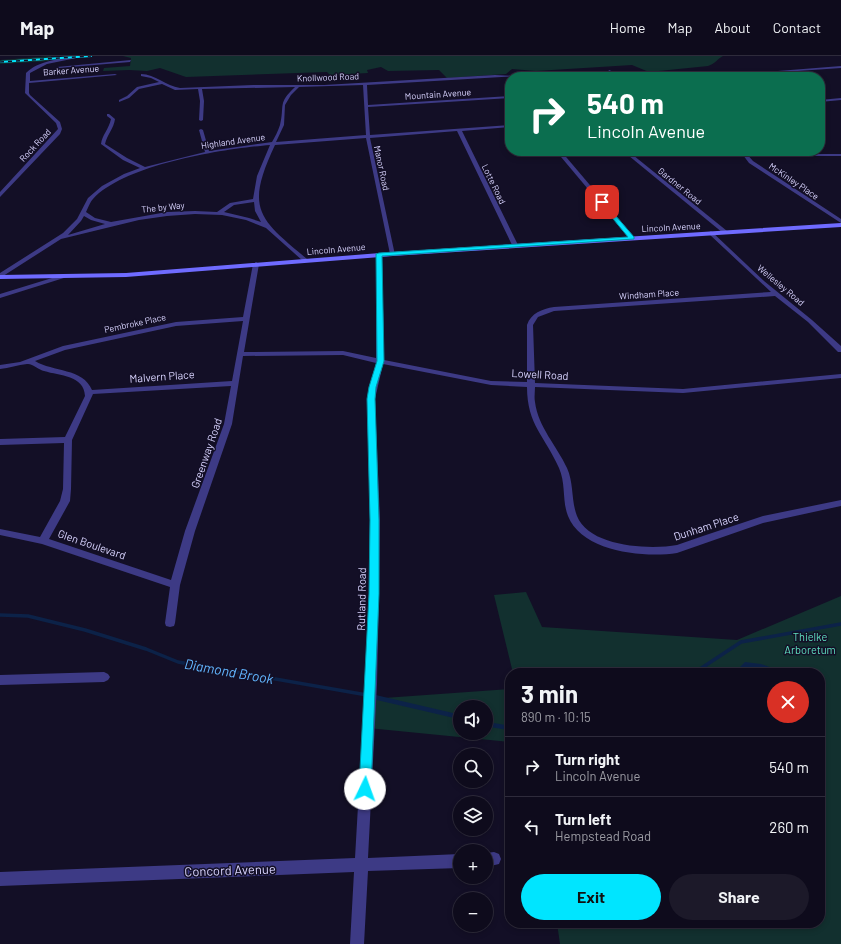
<!DOCTYPE html>
<meta charset="utf-8">
<style>
:root{--surface:#0e0b1c;--page:#1c1929;--text:#f1f3f6;--muted:#9b9ba3;--line:#2e2b3b;--accent:#00e5ff}
body{margin:0;font-family:Barlow,sans-serif;background:var(--page);color:var(--text);height:100vh;display:flex;flex-direction:column;font-size:15px;white-space:nowrap}
*{box-sizing:border-box;margin:0}
p{font-size:13px;color:var(--muted)}
.icon{flex:none;width:22px;height:22px;fill:none;stroke:currentColor;stroke-width:2;stroke-linecap:round;stroke-linejoin:round}
.map{position:relative;flex:1;overflow:hidden}
.details{position:absolute;left:505px;top:612px;width:320px;height:260px;display:flex;flex-direction:column;background:var(--surface);border-radius:16px;box-shadow:0 2px 6px #0003,0 0 0 1px var(--line)}
.details>*{flex:none}
.banner{position:absolute;left:505px;top:16px;width:320px;height:84px;border-radius:16px;box-shadow:0 2px 6px #0003,0 0 0 1px var(--line);background:#0b6e4f;color:#fff;overflow:hidden}
.tools{position:absolute;left:453px;top:644px;display:grid;gap:8px}
.tools a{display:grid;place-items:center;width:40px;height:40px;border-radius:50%;background:var(--surface);box-shadow:0 2px 6px #0003,0 0 0 1px var(--line);font-size:20px}
.pin{position:absolute;display:grid;place-items:center;width:34px;height:34px;color:#fff;margin:-17px;border-radius:8px;box-shadow:0 2px 6px #0006}
.me{position:absolute;width:44px;margin:-22px;rotate:3deg;stroke-linejoin:round;filter:drop-shadow(0 0 3px #0008)}
.turn{display:flex;align-items:center;gap:14px;height:84px;padding:0 16px;font-size:18px}
.turn .icon{width:52px;height:52px;stroke-width:2.5}
.turn b{display:block;font-size:28px;line-height:34px}
.round{display:grid;place-items:center;flex:none;width:42px;height:42px;border-radius:21px;background:var(--page)}
.overview{display:flex;align-items:center;justify-content:space-between;height:68px;padding:0 16px}
h1{font-size:24px;font-weight:700;line-height:30px}
.primary-button{display:flex;gap:8px;margin-top:auto;padding:8px 16px}
.primary-button a{flex:1;height:46px;border-radius:24px;background:var(--accent);color:#111;font-size:16px;font-weight:700;line-height:46px;text-align:center}
.primary-button a+a{background:var(--page);color:var(--text)}
ul{padding:0;list-style:none}
li{display:flex;align-items:center;gap:12px;height:60px;padding:0 16px;border-top:1px solid var(--line)}
li div{flex:1}
li b{display:block;font-size:15px}
li em{font-style:normal}
header{display:flex;align-items:center;gap:24px;box-sizing:border-box;height:56px;padding:0 20px;background:var(--surface);border-bottom:1px solid var(--line)}
header strong{font-size:19px}
nav{display:flex;gap:22px;margin-inline-start:auto;font-size:14px}
.map>svg:first-child{display:block}
.green{fill:#12302f;fill-rule:evenodd}
.water{fill:#0c2248}
.lines{fill:none;stroke-linecap:round;stroke-linejoin:round}
.stream-far1{stroke:#0c2248;stroke-width:3.5}
.stream{stroke:#0c2248;stroke-width:4.5}
.street{fill:#3d3a85;fill-rule:evenodd}
.secondary{fill:#6f6bff;fill-rule:evenodd}
.rail-casing{stroke:#00e5ff;stroke-width:2}
.rail{stroke:#130f26;stroke-width:1.5;stroke-dasharray:4;stroke-linecap:butt}
.route{fill:#00e5ff;stroke:#0095a6}
.labels{text-anchor:middle;dominant-baseline:central;stroke-width:3;stroke-linejoin:round;paint-order:stroke}
.far-street-label{font-size:9px;fill:#d9d4ff;stroke:#130f26}
.street-label{font-size:11px;fill:#d9d4ff;stroke:#130f26}
.park-label{font-size:11px;fill:#5fe0c0;stroke:#130f26}
.near-street-label{font-size:13px;fill:#d9d4ff;stroke:#130f26}
.near-water-label{font-size:14px;font-style:italic;fill:#62b6ff;stroke:#130f26}
</style>
<header>
<strong>Map</strong>
<nav><a>Home</a><a>Map</a><a>About</a><a>Contact</a></nav>
</header>
<div class="map">
<svg width="841" height="888" viewBox="0 0 841 888">
<rect width="100%" height="100%" fill="#130f26"/>
<g class="green">
<polygon points="51,0 49,5 0,8 0,4"/>
<path d="M123 0H723C717 3 715 8 708 10L649 16 632 9 536 15 512 13 506 18 447 22 439 14 388 15 381 11 367 14 368 17 330 19 327 16 186 21 160 12 147 15 129 14 103 15 104 12 130 10 131 2Z"/>
<polygon points="526,536 542,571 737,584 841,540 841,888 560,888 557,867 820,867 820,617 513,617 494,539"/>
<path d="M510 633V686L368 672 370 643ZM460 651H486V677H460Z"/>
</g>
<polygon class="water" points="745,606 761,608 786,617 734,617"/>
<g class="lines">
<g class="stream-far1">
<polyline points="0,559 28,560 85,574 146,593 178,606 367,639"/>
<polyline points="694,617 741,586 841,568"/>
<polyline points="372,640 379,642"/>
</g>
<g class="stream">
<polyline points="374,641 460,661"/>
<polyline points="486,668 510,672"/>
</g>
<g class="street">
<path d="M78 0H86L47 8 30 17V25L115 18 117 19 29 27V37L30 39 60 66 62 73 60 78 0 141V136L58 73 56 67 25 37 26 17C39 4 61 3 78 0Z"/>
<polygon points="131,4 130,6 59,12 57,11"/>
<polygon points="841,10 841,12 712,21 714,20"/>
<polygon points="609,14 623,20 624,21 619,21 608,16"/>
<path d="M141 18C155 18 166 30 180 32L253 29H324L495 19 519 20 367 29 368 49 510 40V42L368 51 370 79 510 69V71L462 75 518 189 515 191 512 189 457 75 370 82 395 199 390 198 366 82 275 89C245 153 258 162 307 203V205H303L266 172 246 164 222 159 195 158 167 160 139 164 61 183 0 222V217L63 177 77 163 88 142 102 130 124 118 140 112 123 104 101 88C102 79 109 73 111 63L107 60V58H109L115 63C114 72 107 79 105 88L127 102 145 111 205 96 199 74 201 73 203 74 209 95 272 86C275 81 278 75 280 69 285 49 277 48 295 31L202 33 204 45 203 64 201 65 199 64 200 45 198 33 175 34 162 28 139 33 129 42 119 46V44L127 40 137 31 159 26 151 22 141 20ZM363 29 366 79 276 86 284 69 285 49 291 39 299 31ZM270 89 257 120 253 143 230 147 217 156 195 155 167 156 111 166 95 162 86 156C88 152 90 146 93 143 126 108 223 93 270 89ZM254 146 255 155 261 166 249 162 224 156 234 149ZM84 160 91 164 105 168 68 179 81 165Z"/>
<polygon points="841,42 841,44 820,46 820,44"/>
<polygon points="556,95 561,95 634,181 634,183 630,183"/>
<polygon points="623,95 628,95 727,175 727,177 723,177"/>
<polygon points="740,95 744,95 753,105 841,163 841,167 749,107"/>
<polygon points="776,95 806,98 841,98 841,100 806,100"/>
<path d="M711 175 764 225 812 264 841 290V296H838L808 266 775 240 554 255 538 261 533 269 535 327 683 333 841 318V322L683 337 535 331C535 336 534 341 535 346 538 371 557 390 567 412 574 427 571 445 577 460 589 491 650 494 677 489L703 480 763 460 841 444V450L763 467 677 497C644 502 582 496 568 460 562 445 566 428 559 412 545 380 527 369 527 331L491 329 383 308 375 343 380 464 379 538 377 628 368 802 460 798V812L368 815 364 888H350L354 816 0 830V816L355 802 365 628 369 538 370 464 367 343 376 307 343 299 243 300 232 368 195 475 180 529 175 567 174 570 170 571 166 570 165 567 170 531 42 488 0 479V473L40 481 60 445 63 433 64 387 0 389V383L65 381 85 340C84 319 60 320 44 315 39 314 32 307 27 308 18 309 9 312 0 313V309L20 306 63 290 176 266 243 261 253 208 256 206 259 208 244 296 343 295 376 302V199L379 197 382 199 384 304 491 325 527 326V269C531 257 542 253 554 251L771 236 709 178 708 177ZM243 265 232 325 92 334C83 312 53 316 35 305L65 294 176 270ZM231 330 224 368 185 475 171 524 49 483 70 445 71 433 72 384 93 338Z"/>
<polygon points="65,218 68,220 67,221 0,242 0,238"/>
<polygon points="104,616 108,618 110,621 108,624 104,626 0,629 0,619"/>
<polygon points="494,796 499,798 501,803 499,808 486,811 486,797"/>
</g>
<polygon class="secondary" points="841,167 841,171 393,200 126,221 0,223 0,219 126,217 393,196"/>
<defs>
<polyline id="rail" points="0,6 91,0"/>
</defs>
<use href="#rail" class="rail-casing"/>
<use href="#rail" class="rail"/>
</g>
<polygon class="route" points="600,145 603,145 634,181 634,183 382,200 384,305 376,331 375,343 379,464 379,538 371,733 370,738 365,739 361,738 359,733 369,538 370,464 367,343 369,331 377,305 376,198 379,197 628,181 600,147"/>
<g class="labels">
<g class="far-street-label">
<text transform="translate(71 14) rotate(-4)">Barker Avenue</text>
<text transform="translate(328 21) rotate(-2)">Knollwood Road</text>
<text transform="translate(438 38) rotate(-4)">Mountain Avenue</text>
<text transform="translate(233 85) rotate(-8)">Highland Avenue</text>
<text transform="translate(35 89) rotate(-47)">Rock Road</text>
<text transform="translate(382 112) rotate(78)">Manor Road</text>
<text transform="translate(794 125) rotate(34)">McKinley Place</text>
<text transform="translate(494 128) rotate(64)">Lotte Road</text>
<text transform="translate(680 130) rotate(39)">Gardner Road</text>
<text transform="translate(163 151) rotate(-6)">The by Way</text>
<text transform="translate(671 171) rotate(-3)">Lincoln Avenue</text>
<text transform="translate(336 193) rotate(-5)">Lincoln Avenue</text>
<text transform="translate(781 229) rotate(40)">Wellesley Road</text>
<text transform="translate(649 238) rotate(-4)">Windham Place</text>
<text transform="translate(135 267) rotate(-12)">Pembroke Place</text>
</g>
<g class="street-label">
<text transform="translate(540 318) rotate(3)">Lowell Road</text>
<text transform="translate(162 320) rotate(-4)">Malvern Place</text>
<text transform="translate(206 397) rotate(-71)">Greenway Road</text>
<text transform="translate(706 470) rotate(-18)">Dunham Place</text>
<text transform="translate(92 488) rotate(19)">Glen Boulevard</text>
<text transform="translate(361 543) rotate(-89)">Rutland Road</text>
</g>
<g class="park-label">
<text x="810" y="580">Thielke<tspan x="810" dy="13">Arboretum</tspan></text>
</g>
<g class="near-street-label">
<text transform="translate(230 814) rotate(-2)">Concord Avenue</text>
</g>
<g class="near-water-label">
<text transform="translate(229 615) rotate(10)">Diamond Brook</text>
</g>
</g>
</svg>
<div class="tools">
<a><svg class="icon" aria-label="sound" viewBox="0 0 24 24"><path d="M4 9h4l5-4v14l-5-4H4zM17 9q2 3 0 6"/></svg></a>
<a><svg class="icon" aria-label="search" viewBox="0 0 24 24"><circle cx="10" cy="10" r="6"/><path d="M15 15l6 6"/></svg></a>
<a><svg class="icon" aria-label="layers" viewBox="0 0 24 24"><path d="M12 4l9 5-9 5-9-5zM3 14l9 5 9-5"/></svg></a>
<a>+</a>
<a>−</a>
</div>
<div class="pin" style="left:602px;top:146px;background:#d93025"><svg class="icon" aria-label="arrive" viewBox="0 0 24 24"><path d="M6 21V4h12l-3 4 3 4H6"/></svg></div>
<svg class="me" style="left:365px;top:733px" viewBox="-20 -20 40 40"><circle r="19" fill="#fff"/><path d="M0-13L10 11 0 6-10 11z" fill="#00e5ff"/></svg>
<div class="banner">
<div class="turn"><svg class="icon" aria-label="right" viewBox="0 0 24 24"><path d="M7 20v-9h11M14 6l5 5-5 5"/></svg><div><b>540 m</b>Lincoln Avenue</div></div>
</div>
<section class="details">
<div class="overview"><div><h1>3 min</h1><p>890 m · 10:15</p></div><a class="round" style="background:#d93025;color:#fff"><svg class="icon" aria-label="close" viewBox="0 0 24 24"><path d="M6 6l12 12M18 6L6 18"/></svg></a></div>
<ul>
<li><svg class="icon" aria-label="right" viewBox="0 0 24 24"><path d="M7 20v-9h11M14 6l5 5-5 5"/></svg><div><b>Turn right</b><p>Lincoln Avenue</p></div><em>540 m</em></li>
<li><svg class="icon" aria-label="left" viewBox="0 0 24 24"><path d="M17 20v-9H6M10 6l-5 5 5 5"/></svg><div><b>Turn left</b><p>Hempstead Road</p></div><em>260 m</em></li>
</ul>
<div class="primary-button"><a>Exit</a><a>Share</a></div>
</section>
</div>
